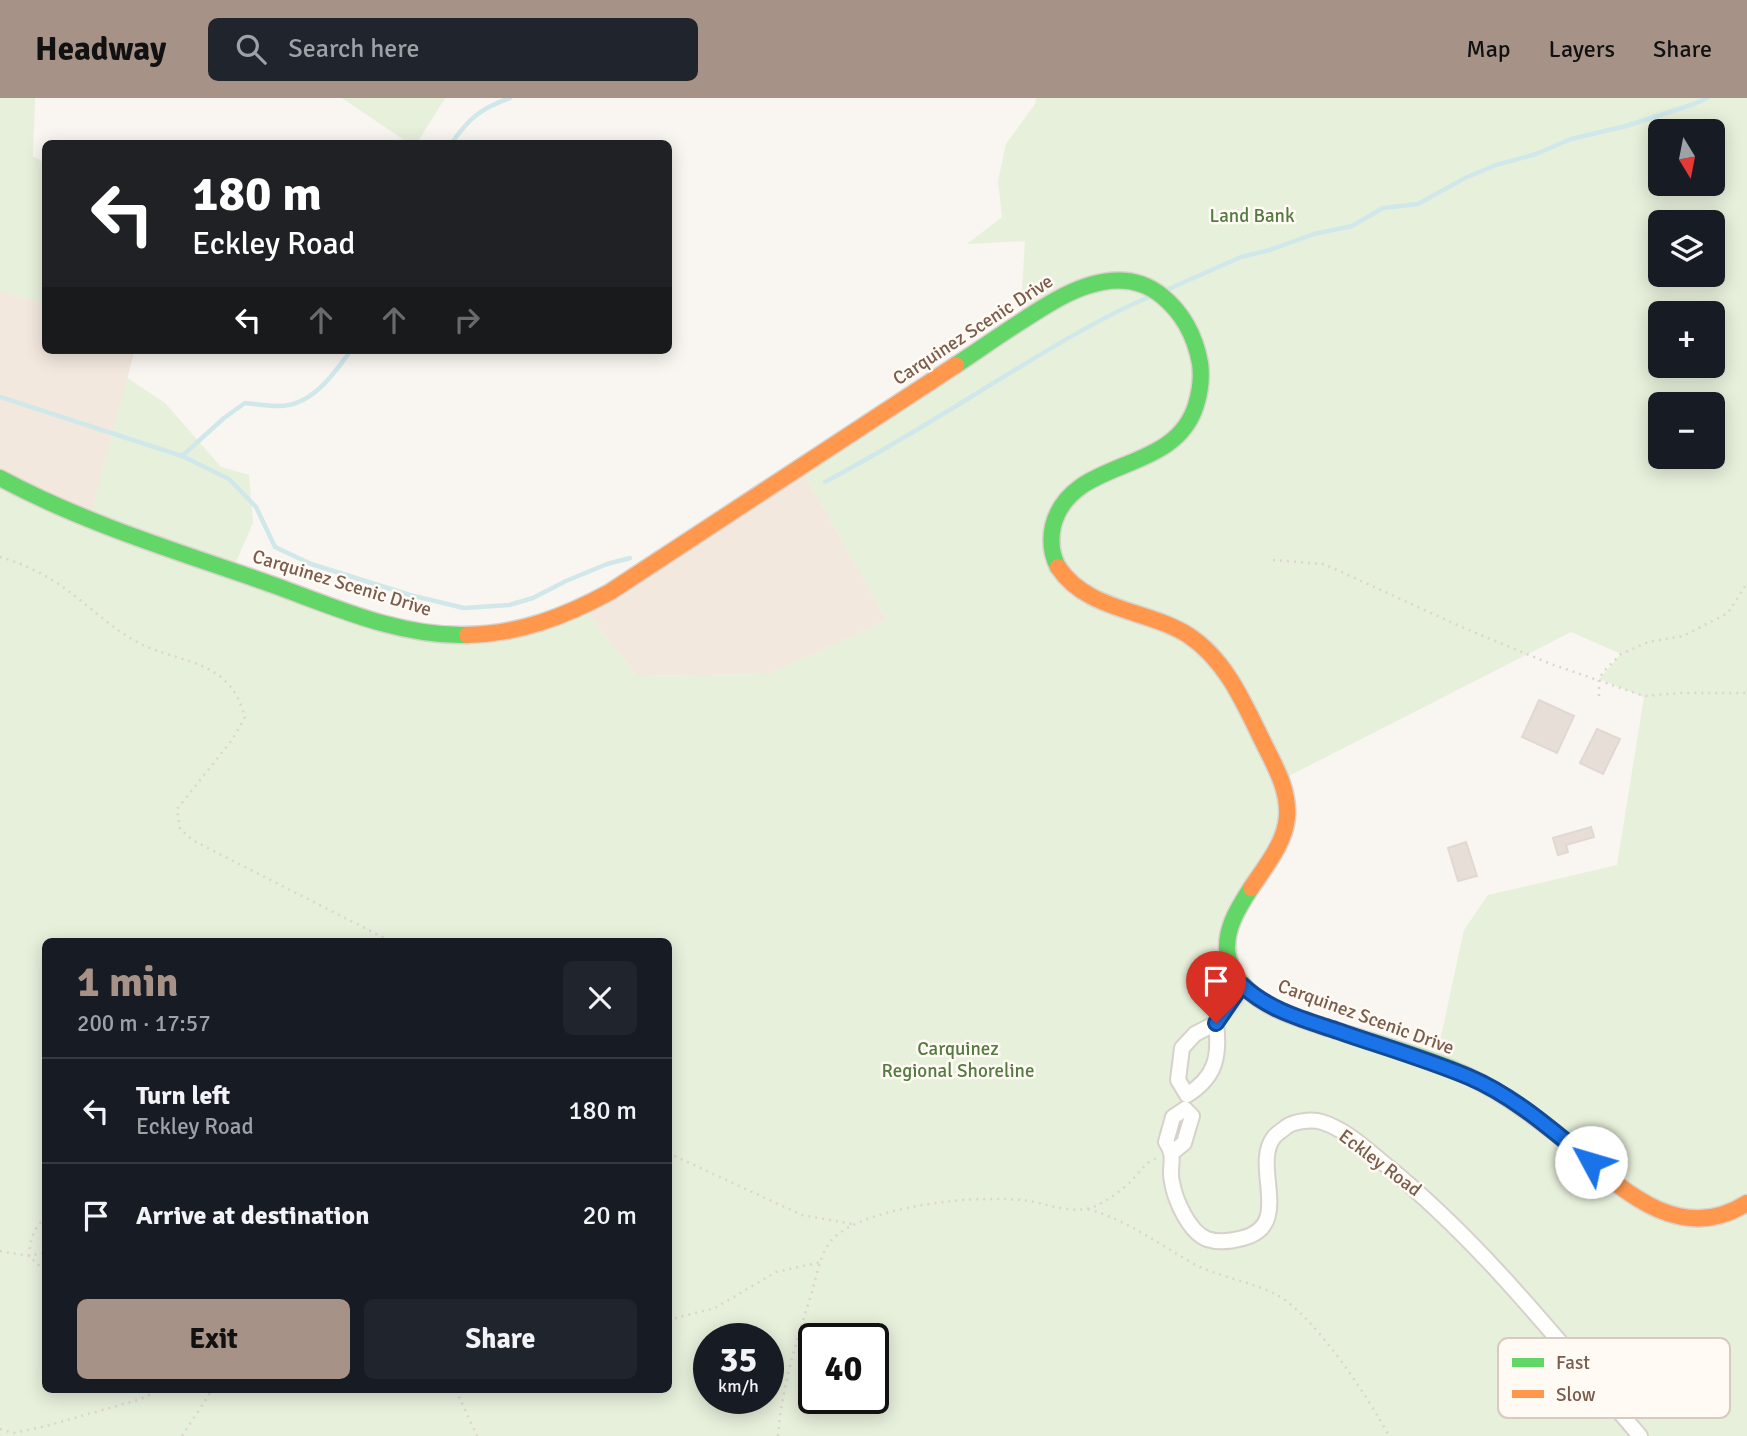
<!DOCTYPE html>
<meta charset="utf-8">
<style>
:root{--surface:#171b24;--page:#20242c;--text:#f1f3f6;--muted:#9ea1a6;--line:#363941;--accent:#a69286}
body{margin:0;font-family:Signika,sans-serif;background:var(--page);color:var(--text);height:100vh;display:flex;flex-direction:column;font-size:26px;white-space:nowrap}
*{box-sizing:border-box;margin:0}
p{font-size:23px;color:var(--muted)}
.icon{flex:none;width:38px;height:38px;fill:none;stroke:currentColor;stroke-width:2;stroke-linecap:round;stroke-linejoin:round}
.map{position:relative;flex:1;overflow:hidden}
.side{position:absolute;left:42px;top:840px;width:630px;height:455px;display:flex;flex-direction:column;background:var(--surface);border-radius:10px;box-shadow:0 4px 18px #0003}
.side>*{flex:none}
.guide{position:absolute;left:42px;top:42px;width:630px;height:214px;border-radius:10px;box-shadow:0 4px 18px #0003;background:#202124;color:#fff;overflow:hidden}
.needle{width:46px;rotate:170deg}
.buttons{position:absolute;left:1648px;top:21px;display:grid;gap:14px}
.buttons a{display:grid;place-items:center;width:77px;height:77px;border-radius:10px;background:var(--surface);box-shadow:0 4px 18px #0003;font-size:35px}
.speed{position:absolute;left:693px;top:1225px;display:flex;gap:14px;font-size:35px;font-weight:700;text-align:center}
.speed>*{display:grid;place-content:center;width:91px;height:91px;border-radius:50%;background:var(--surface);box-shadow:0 4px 18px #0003;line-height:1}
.speed small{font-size:18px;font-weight:400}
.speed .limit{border:4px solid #111;border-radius:10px;background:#fff;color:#111}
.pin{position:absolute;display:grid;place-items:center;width:60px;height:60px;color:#fff;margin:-72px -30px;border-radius:50% 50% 50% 0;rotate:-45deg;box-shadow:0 0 7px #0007}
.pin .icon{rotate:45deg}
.me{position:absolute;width:77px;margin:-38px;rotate:309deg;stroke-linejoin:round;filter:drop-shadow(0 0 5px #0008)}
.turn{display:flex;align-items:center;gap:24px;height:147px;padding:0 35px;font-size:32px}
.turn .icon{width:91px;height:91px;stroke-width:2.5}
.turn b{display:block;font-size:49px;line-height:60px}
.lanes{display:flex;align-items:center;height:66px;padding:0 35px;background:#0003;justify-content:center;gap:35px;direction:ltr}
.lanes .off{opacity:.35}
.round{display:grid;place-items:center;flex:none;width:74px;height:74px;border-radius:10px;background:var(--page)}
.head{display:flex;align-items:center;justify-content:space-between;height:119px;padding:0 35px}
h1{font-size:42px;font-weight:700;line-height:52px;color:var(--accent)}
.button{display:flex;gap:14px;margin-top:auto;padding:14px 35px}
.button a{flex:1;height:80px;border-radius:10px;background:var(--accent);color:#111;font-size:28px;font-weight:700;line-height:80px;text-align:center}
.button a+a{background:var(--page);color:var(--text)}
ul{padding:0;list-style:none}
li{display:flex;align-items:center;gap:21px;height:105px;padding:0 35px;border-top:2px solid var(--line)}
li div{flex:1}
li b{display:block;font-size:26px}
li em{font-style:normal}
header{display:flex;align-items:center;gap:42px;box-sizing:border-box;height:98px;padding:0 35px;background:var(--accent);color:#111}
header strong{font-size:33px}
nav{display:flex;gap:38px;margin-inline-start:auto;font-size:24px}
.search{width:490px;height:63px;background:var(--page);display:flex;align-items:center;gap:18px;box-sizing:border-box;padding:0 24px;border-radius:10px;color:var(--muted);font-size:26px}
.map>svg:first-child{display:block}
.residential{fill:#f2e8de}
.green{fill:#e7f0db;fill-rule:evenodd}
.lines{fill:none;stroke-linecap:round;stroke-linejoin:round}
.stream{stroke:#d0e8ea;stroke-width:4.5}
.building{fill:#e6ded7;stroke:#e2d8d2;stroke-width:2}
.street-casing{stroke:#d7d1cb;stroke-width:18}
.fast-casing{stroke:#d9d2cb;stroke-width:19}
.slow-casing{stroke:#d9d2cb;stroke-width:19}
.path{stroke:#dcd5d0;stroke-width:2.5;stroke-dasharray:2 5;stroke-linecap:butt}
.street{stroke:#fefefd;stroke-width:14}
.fast{stroke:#63d668;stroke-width:16}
.slow{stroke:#ff974d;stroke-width:16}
.route-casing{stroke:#114b97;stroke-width:18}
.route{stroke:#1a73e8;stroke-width:12}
.labels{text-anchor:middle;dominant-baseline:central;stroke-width:5;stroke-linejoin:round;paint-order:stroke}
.park-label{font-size:19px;fill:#537a41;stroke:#fffaf3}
.street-label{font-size:19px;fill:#7a5c4d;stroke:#fffaf3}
.key{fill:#fffaf3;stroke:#d7cbc1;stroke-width:2}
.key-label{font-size:19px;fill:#7a5c4d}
</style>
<header>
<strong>Headway</strong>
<div class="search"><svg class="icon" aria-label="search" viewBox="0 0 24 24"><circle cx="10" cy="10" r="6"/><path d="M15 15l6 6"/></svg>Search here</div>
<nav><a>Map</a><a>Layers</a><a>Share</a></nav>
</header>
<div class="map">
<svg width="1747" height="1338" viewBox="0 0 1747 1338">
<rect width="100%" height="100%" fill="#f9f5f0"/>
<g class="residential">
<polygon points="0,193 45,206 46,252 129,252 134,255 89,424 0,380"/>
<polygon points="800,368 887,522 770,576 636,578 584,510"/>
</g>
<g class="green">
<polygon points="0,0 35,0 33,58 45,65 45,206 0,193"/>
<polygon points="342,0 445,0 417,45 410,46"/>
<path d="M1036 0H1747V1338H0V380L89 423 127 280 165 305 221 369 249 377 253 425 232 473 443 537 584 510 636 578 770 576 887 522 800 368 1020 225 1025 143 967 146 1002 119 998 83 1006 46 1035 6ZM1661 33H1713V86H1661ZM1661 124H1713V177H1661ZM1661 215H1713V268H1661ZM1661 306H1713V359H1661ZM1571 534 1621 556 1599 581 1644 599 1617 767 1488 797 1464 832 1435 966 1242 887 1234 817 1288 711 1281 682ZM46 844H668V1292H46ZM709 1241H768V1300H709ZM814 1241H873V1300H814Z"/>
</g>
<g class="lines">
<g class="stream">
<path d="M451 46C469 20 481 10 510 0"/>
<polyline points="1164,193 1241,159 1270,152 1314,136 1352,128 1383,110 1418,106 1465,80 1496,67 1536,56 1571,41 1626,28 1694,6 1707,0"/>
<polyline points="0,299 182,358 229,381 256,409 275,449 311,466 410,497 464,510 509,507 533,500 566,483 607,466 630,460"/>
<path d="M182 358 224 320 245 305C256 306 268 308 279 308 312 308 334 276 351 252"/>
<path d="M825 384C883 353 939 319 995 284 1045 254 1095 222 1149 199"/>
</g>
</g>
<g class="building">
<polygon points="1539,602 1574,618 1557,655 1522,639"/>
<polygon points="1597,631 1620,641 1603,676 1580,665"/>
<polygon points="1591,729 1594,739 1566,747 1568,754 1558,757 1553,740"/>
<polygon points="1466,744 1477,778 1458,783 1448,750"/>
</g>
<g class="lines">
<defs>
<g id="street">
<path d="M1216 925C1220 958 1216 979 1187 997L1178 982 1182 950 1195 936 1216 925 1242 887"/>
<path d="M1173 1054 1184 1045 1192 1018 1185 1011 1173 1019 1166 1044C1177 1060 1168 1068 1172 1084 1175 1102 1189 1134 1207 1141 1218 1145 1232 1143 1243 1140 1294 1127 1251 1068 1274 1039 1277 1035 1283 1032 1286 1029 1294 1023 1312 1021 1322 1024 1347 1032 1367 1052 1387 1068 1483 1146 1560 1245 1640 1338"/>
</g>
<g id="fast">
<path d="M956 267C986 247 1017 225 1049 206 1082 186 1127 169 1162 198 1184 216 1195 238 1200 265 1202 279 1200 294 1196 307 1174 379 1071 357 1053 428 1050 442 1051 456 1058 469"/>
<path d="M0 380C84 425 173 452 262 483 328 506 396 539 467 537"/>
<path d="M1251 790C1238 810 1223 833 1228 859 1232 875 1245 892 1259 901 1279 915 1305 922 1328 930 1369 943 1410 954 1450 970 1490 986 1525 1011 1558 1037"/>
</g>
<g id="slow">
<path d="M1058 469C1087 513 1146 511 1188 537 1226 562 1244 605 1263 644 1275 668 1289 692 1287 719 1285 745 1265 769 1251 790"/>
<path d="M467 537C519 536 564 519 610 494L956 267"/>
<path d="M1558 1037C1612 1081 1674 1152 1747 1105"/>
</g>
</defs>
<use href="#street" class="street-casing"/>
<use href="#fast" class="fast-casing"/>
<use href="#slow" class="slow-casing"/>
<g class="path">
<path d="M0 459C22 465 49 478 67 492 92 510 113 532 141 546 168 560 207 562 228 586 237 595 241 607 245 619L232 642 177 711 180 731 194 743 392 844"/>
<polyline points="1273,462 1324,466 1464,530 1551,566 1644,598 1681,595 1747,595"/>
<polyline points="1599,598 1599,581 1603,574 1621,556 1648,544 1683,538 1728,515 1747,485"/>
<polyline points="668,1055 802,1117 852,1126"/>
<path d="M1088 1111C1128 1123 1156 1144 1192 1165 1218 1179 1250 1183 1277 1197 1314 1217 1369 1300 1389 1338"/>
<path d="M46 1119C34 1130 30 1141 29 1158L46 1174"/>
<polyline points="0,1153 29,1158 46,1154"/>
<polyline points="668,1222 715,1210 776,1174 821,1164"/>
<polyline points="456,1292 477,1338"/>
<polyline points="0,1331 14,1335 46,1328 138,1302 160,1292"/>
<polyline points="182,1338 212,1292"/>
<path d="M778 1338C782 1288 797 1241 812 1194 816 1178 820 1158 830 1144 854 1113 952 1100 990 1101 1001 1101 1011 1101 1022 1102 1043 1104 1069 1116 1090 1110 1103 1106 1116 1096 1126 1088 1138 1078 1142 1066 1157 1060"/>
</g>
<use href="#street" class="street"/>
<use href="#fast" class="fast"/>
<use href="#slow" class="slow"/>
</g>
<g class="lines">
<defs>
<path id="route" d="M1216 925 1242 887C1268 912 1305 922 1338 933 1381 948 1426 961 1469 979 1514 998 1553 1033 1591 1064"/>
</defs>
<use href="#route" class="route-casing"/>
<use href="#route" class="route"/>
</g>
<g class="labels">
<g class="park-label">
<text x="1252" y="118">Land Bank</text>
<text x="958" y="951">Carquinez<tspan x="958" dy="22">Regional Shoreline</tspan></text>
</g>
<g class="street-label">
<text transform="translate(973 232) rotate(-33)">Carquinez Scenic Drive</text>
<text transform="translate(342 485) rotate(17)">Carquinez Scenic Drive</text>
<text transform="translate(1366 919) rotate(20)">Carquinez Scenic Drive</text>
<text transform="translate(1380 1065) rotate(37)">Eckley Road</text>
</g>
</g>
<rect x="1498" y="1240" width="232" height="80" rx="10" class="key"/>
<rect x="1512" y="1260" width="32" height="9" fill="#63d668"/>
<rect x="1512" y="1292" width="32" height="8" fill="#ff974d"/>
<g class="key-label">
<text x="1556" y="1271">Fast</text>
<text x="1556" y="1303">Slow</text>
</g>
</svg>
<div class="buttons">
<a><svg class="needle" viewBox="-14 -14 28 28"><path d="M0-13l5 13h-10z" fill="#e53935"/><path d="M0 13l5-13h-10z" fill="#9ea1a6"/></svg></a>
<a><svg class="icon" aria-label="layers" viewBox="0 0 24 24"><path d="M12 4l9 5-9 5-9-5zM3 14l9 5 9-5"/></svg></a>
<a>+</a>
<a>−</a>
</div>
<div class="speed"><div>35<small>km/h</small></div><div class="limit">40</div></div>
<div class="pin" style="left:1216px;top:925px;background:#d93025"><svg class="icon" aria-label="arrive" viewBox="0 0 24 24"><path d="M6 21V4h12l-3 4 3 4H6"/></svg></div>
<svg class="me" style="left:1591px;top:1064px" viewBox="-20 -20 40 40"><circle r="19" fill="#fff"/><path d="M0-13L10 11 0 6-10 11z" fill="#1a73e8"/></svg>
<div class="guide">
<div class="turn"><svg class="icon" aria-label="left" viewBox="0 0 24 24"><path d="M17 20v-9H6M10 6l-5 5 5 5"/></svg><div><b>180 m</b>Eckley Road</div></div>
<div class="lanes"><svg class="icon" aria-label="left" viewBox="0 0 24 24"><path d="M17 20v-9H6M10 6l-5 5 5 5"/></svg><svg class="icon off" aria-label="ahead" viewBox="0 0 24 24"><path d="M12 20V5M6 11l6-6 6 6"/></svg><svg class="icon off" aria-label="ahead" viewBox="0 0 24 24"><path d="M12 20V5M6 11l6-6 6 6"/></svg><svg class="icon off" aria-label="right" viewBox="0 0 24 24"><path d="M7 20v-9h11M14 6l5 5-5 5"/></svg></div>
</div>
<section class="side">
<div class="head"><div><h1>1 min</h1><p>200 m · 17:57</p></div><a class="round"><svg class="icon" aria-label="close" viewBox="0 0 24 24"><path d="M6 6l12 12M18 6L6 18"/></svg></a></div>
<ul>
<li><svg class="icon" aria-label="left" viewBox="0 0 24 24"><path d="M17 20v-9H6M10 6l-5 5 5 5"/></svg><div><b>Turn left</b><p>Eckley Road</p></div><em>180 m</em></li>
<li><svg class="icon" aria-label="arrive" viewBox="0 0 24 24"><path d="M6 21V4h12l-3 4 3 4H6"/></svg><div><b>Arrive at destination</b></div><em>20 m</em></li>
</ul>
<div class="button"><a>Exit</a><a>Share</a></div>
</section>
</div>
